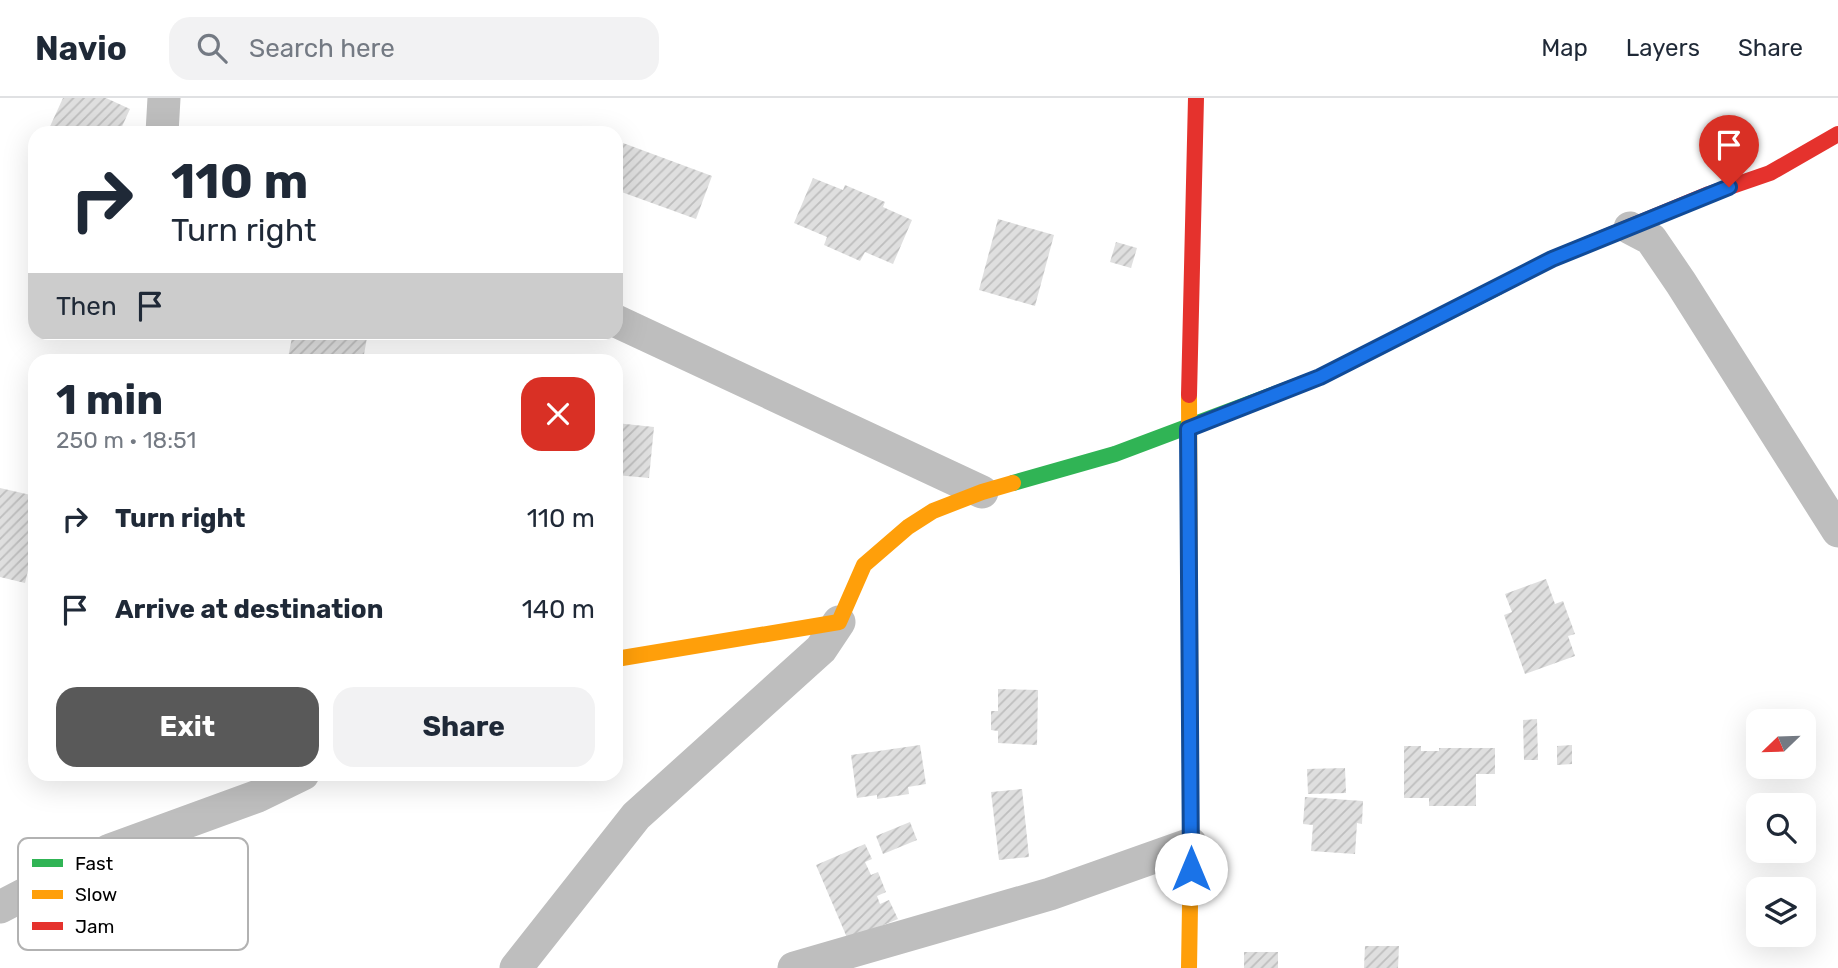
<!DOCTYPE html>
<meta charset="utf-8">
<style>
:root{--surface:#fff;--page:#f2f2f3;--text:#1f2937;--muted:#747a83;--line:#e0e1e3;--accent:#595959}
body{margin:0;font-family:Rubik,sans-serif;background:var(--page);color:var(--text);height:100vh;display:flex;flex-direction:column;font-size:26px;white-space:nowrap}
*{box-sizing:border-box;margin:0}
p{font-size:23px;color:var(--muted)}
.icon{flex:none;width:38px;height:38px;fill:none;stroke:currentColor;stroke-width:2;stroke-linecap:round;stroke-linejoin:round}
.map{position:relative;flex:1;overflow:hidden}
.side{position:absolute;left:28px;top:256px;width:595px;height:427px;display:flex;flex-direction:column;background:var(--surface);border-radius:21px;box-shadow:0 7px 28px #0002}
.side>*{flex:none}
.banner{position:absolute;left:28px;top:28px;width:595px;height:214px;border-radius:21px;box-shadow:0 7px 28px #0002;background:#fff;color:var(--text);overflow:hidden}
.needle{width:46px;rotate:247deg}
.buttons{position:absolute;left:1746px;top:611px;display:grid;gap:14px}
.buttons a{display:grid;place-items:center;width:70px;height:70px;border-radius:14px;background:var(--surface);box-shadow:0 7px 28px #0002;font-size:35px}
.pin{position:absolute;display:grid;place-items:center;width:60px;height:60px;color:#fff;margin:-72px -30px;border-radius:50% 50% 50% 0;rotate:-45deg;box-shadow:0 0 7px #0007}
.pin .icon{rotate:45deg}
.me{position:absolute;width:77px;margin:-38px;rotate:0deg;stroke-linejoin:round;filter:drop-shadow(0 0 5px #0008)}
.turn{display:flex;align-items:center;gap:24px;height:147px;padding:0 28px;font-size:32px}
.turn .icon{width:91px;height:91px;stroke-width:2.5}
.turn b{display:block;font-size:49px;line-height:60px}
.then{display:flex;align-items:center;height:66px;padding:0 28px;background:#0003;gap:14px;font-size:26px}
.round{display:grid;place-items:center;flex:none;width:74px;height:74px;border-radius:21px;background:var(--page)}
.summary{display:flex;align-items:center;justify-content:space-between;height:119px;padding:0 28px}
h1{font-size:42px;font-weight:700;line-height:52px}
.primary-button{display:flex;gap:14px;margin-top:auto;padding:14px 28px}
.primary-button a{flex:1;height:80px;border-radius:21px;background:var(--accent);color:#fff;font-size:28px;font-weight:700;line-height:80px;text-align:center}
.primary-button a+a{background:var(--page);color:var(--text)}
ul{padding:0;list-style:none}
li{display:flex;align-items:center;gap:21px;height:91px;padding:0 28px}
li div{flex:1}
li b{display:block;font-size:26px}
li em{font-style:normal}
header{display:flex;align-items:center;gap:42px;box-sizing:border-box;height:98px;padding:0 35px;background:var(--surface);border-bottom:2px solid var(--line)}
header strong{font-size:33px}
nav{display:flex;gap:38px;margin-inline-start:auto;font-size:24px}
.search{width:490px;height:63px;background:var(--page);display:flex;align-items:center;gap:18px;box-sizing:border-box;padding:0 24px;border-radius:21px;color:var(--muted);font-size:26px}
.map>svg:first-child{display:block}
.building{fill:url(#building-hatch)}
.lines{fill:none;stroke-linecap:round;stroke-linejoin:round}
.street{stroke:#bebebe;stroke-width:33}
.fast{stroke:#30b455;stroke-width:16}
.slow{stroke:#ff9f0a;stroke-width:16}
.jam{stroke:#e5322d;stroke-width:16}
.route-casing{stroke:#114b97;stroke-width:18}
.route{stroke:#1a73e8;stroke-width:12}
.key{fill:#fff;stroke:#b2b2b2;stroke-width:2}
.key-label{font-size:19px;fill:#000}
</style>
<header>
<strong>Navio</strong>
<div class="search"><svg class="icon" aria-label="search" viewBox="0 0 24 24"><circle cx="10" cy="10" r="6"/><path d="M15 15l6 6"/></svg>Search here</div>
<nav><a>Map</a><a>Layers</a><a>Share</a></nav>
</header>
<div class="map">
<svg width="1838" height="870" viewBox="0 0 1838 870">
<defs>
<pattern id="building-hatch" width="6" height="6" patternUnits="userSpaceOnUse" patternTransform="scale(1.75)"><rect width="6" height="6" fill="#dfdfdf"/><path d="M-1 1l2-2M0 6l6-6M5 7l2-2" fill="none" stroke="#bebebe"/></pattern>
</defs>
<rect width="100%" height="100%" fill="#fff"/>
<g class="building">
<polygon points="63,0 106,0 130,11 119,35 47,35"/>
<polygon points="623,45 712,78 696,121 616,92 616,66"/>
<polygon points="813,80 843,92 845,87 885,104 883,109 912,122 893,166 865,154 860,163 824,147 827,139 794,125"/>
<polygon points="998,121 1054,137 1035,208 979,192"/>
<polygon points="1116,144 1137,150 1131,170 1110,164"/>
<polygon points="293,234 368,234 363,262 288,260"/>
<polygon points="616,325 654,329 649,380 616,377"/>
<polygon points="0,390 35,398 35,443 25,485 0,479"/>
<polygon points="1546,481 1555,506 1563,503 1575,536 1568,538 1575,558 1525,576 1504,517 1512,514 1505,496"/>
<polygon points="998,591 1038,592 1037,647 998,645 998,633 991,632 991,613 998,613"/>
<polygon points="1537,621 1538,662 1524,662 1523,622"/>
<polygon points="920,647 926,686 908,689 909,696 877,701 877,697 857,700 851,657"/>
<polygon points="1572,647 1572,666 1557,667 1557,648"/>
<polygon points="1404,648 1421,648 1421,653 1439,653 1439,650 1495,650 1495,676 1476,676 1476,708 1429,708 1429,700 1404,700"/>
<polygon points="1345,670 1346,695 1308,696 1307,671"/>
<polygon points="1022,691 1029,759 999,762 991,694"/>
<polygon points="1305,699 1363,703 1362,726 1357,725 1355,756 1311,753 1313,727 1303,726"/>
<polygon points="910,724 917,742 883,756 876,738"/>
<polygon points="865,746 872,761 865,764 871,777 878,774 886,794 877,798 880,806 889,802 898,821 848,842 816,767"/>
<polygon points="1365,848 1399,848 1398,870 1364,870"/>
<rect x="1244" y="854" width="34" height="16"/>
</g>
<g class="lines">
<g class="street">
<polyline points="162,35 164,0"/>
<polyline points="1630,130 1651,141 1681,185 1838,433"/>
<polyline points="616,223 982,394"/>
<polyline points="0,809 110,752 258,698 303,676"/>
<polyline points="516,870 636,718 821,551 839,524"/>
<polyline points="794,870 1050,796 1191,746"/>
</g>
<polyline class="fast" points="1013,385 1115,356 1320,279 1498,189"/>
<g class="slow">
<polyline points="1189,297 1191,746 1189,870"/>
<polyline points="616,561 839,524 864,467 908,429 933,413 982,394 1013,385"/>
</g>
<g class="jam">
<polyline points="1498,189 1552,161 1709,96 1770,75 1838,36"/>
<polyline points="1189,297 1196,0"/>
</g>
</g>
<g class="lines">
<defs>
<polyline id="route" points="1191,771 1188,331 1320,279 1552,161 1729,89"/>
</defs>
<use href="#route" class="route-casing"/>
<use href="#route" class="route"/>
</g>
<rect x="18" y="740" width="230" height="112" rx="10" class="key"/>
<rect x="32" y="761" width="31" height="8" fill="#30b455"/>
<rect x="32" y="792" width="31" height="9" fill="#ff9f0a"/>
<rect x="32" y="824" width="31" height="8" fill="#e5322d"/>
<g class="key-label">
<text x="75" y="772">Fast</text>
<text x="75" y="803">Slow</text>
<text x="75" y="835">Jam</text>
</g>
</svg>
<div class="buttons">
<a><svg class="needle" viewBox="-14 -14 28 28"><path d="M0-13l5 13h-10z" fill="#e53935"/><path d="M0 13l5-13h-10z" fill="#747a83"/></svg></a>
<a><svg class="icon" aria-label="search" viewBox="0 0 24 24"><circle cx="10" cy="10" r="6"/><path d="M15 15l6 6"/></svg></a>
<a><svg class="icon" aria-label="layers" viewBox="0 0 24 24"><path d="M12 4l9 5-9 5-9-5zM3 14l9 5 9-5"/></svg></a>
</div>
<div class="pin" style="left:1729px;top:89px;background:#d93025"><svg class="icon" aria-label="arrive" viewBox="0 0 24 24"><path d="M6 21V4h12l-3 4 3 4H6"/></svg></div>
<svg class="me" style="left:1191px;top:771px" viewBox="-20 -20 40 40"><circle r="19" fill="#fff"/><path d="M0-13L10 11 0 6-10 11z" fill="#1a73e8"/></svg>
<div class="banner">
<div class="turn"><svg class="icon" aria-label="right" viewBox="0 0 24 24"><path d="M7 20v-9h11M14 6l5 5-5 5"/></svg><div><b>110 m</b>Turn right</div></div>
<div class="then">Then<svg class="icon" aria-label="arrive" viewBox="0 0 24 24"><path d="M6 21V4h12l-3 4 3 4H6"/></svg></div>
</div>
<section class="side">
<div class="summary"><div><h1>1 min</h1><p>250 m · 18:51</p></div><a class="round" style="background:#d93025;color:#fff"><svg class="icon" aria-label="close" viewBox="0 0 24 24"><path d="M6 6l12 12M18 6L6 18"/></svg></a></div>
<ul>
<li><svg class="icon" aria-label="right" viewBox="0 0 24 24"><path d="M7 20v-9h11M14 6l5 5-5 5"/></svg><div><b>Turn right</b></div><em>110 m</em></li>
<li><svg class="icon" aria-label="arrive" viewBox="0 0 24 24"><path d="M6 21V4h12l-3 4 3 4H6"/></svg><div><b>Arrive at destination</b></div><em>140 m</em></li>
</ul>
<div class="primary-button"><a>Exit</a><a>Share</a></div>
</section>
</div>
